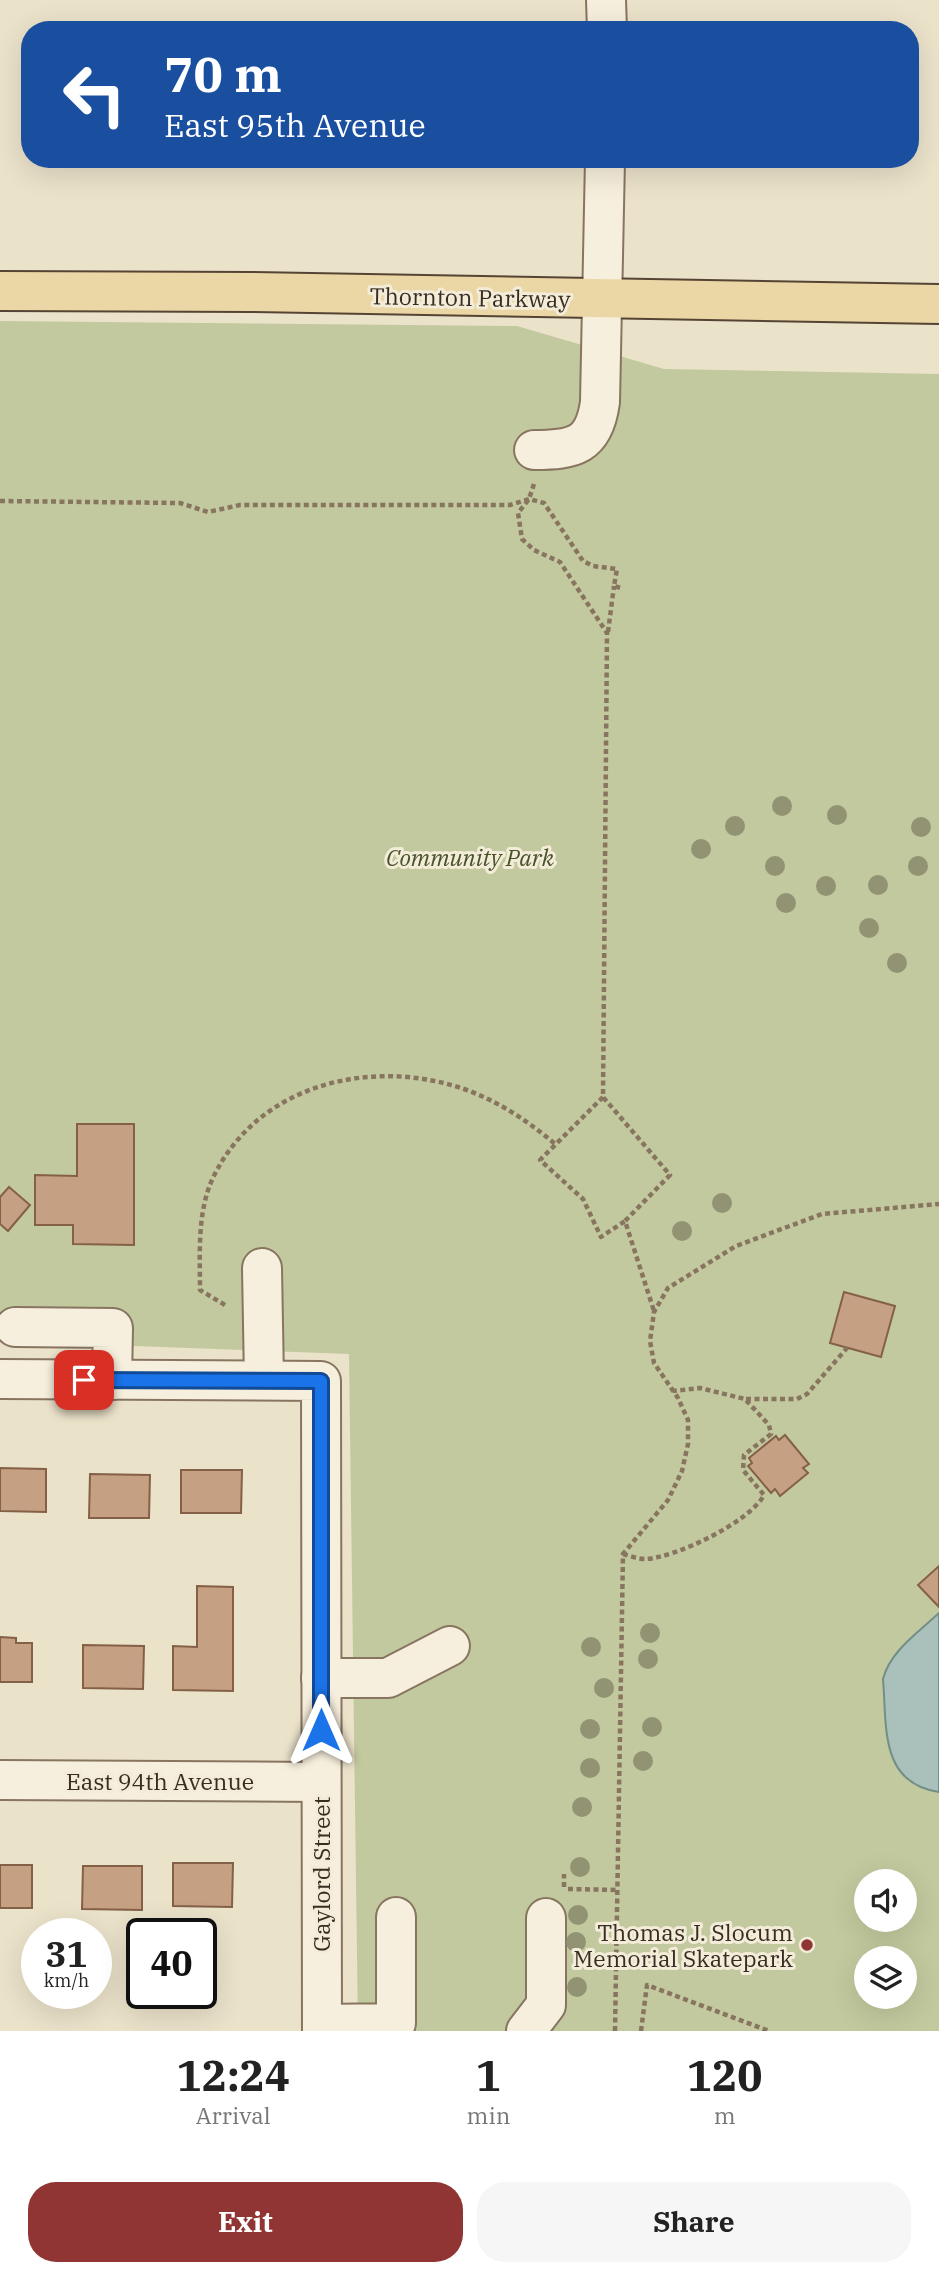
<!DOCTYPE html>
<style>
:root{--surface:#fff;--page:#f6f6f6;--text:#222;--muted:#767676;--accent:#913534}
body{margin:0;font-family:"IBM Plex Serif",serif;background:var(--page);color:var(--text);height:100vh;display:flex;flex-direction:column;font-size:26px;white-space:nowrap}
*{box-sizing:border-box;margin:0}
p{font-size:23px;color:var(--muted)}
.icon{flex:none;width:38px;height:38px;fill:none;stroke:currentColor;stroke-width:2;stroke-linecap:round;stroke-linejoin:round}
.map{position:relative;height:2031px;overflow:hidden}
.drawer{display:flex;flex-direction:column;background:var(--surface);flex:1}
.drawer>*{flex:none}
.hud{position:absolute;left:21px;top:21px;width:898px;height:147px;border-radius:28px;box-shadow:0 7px 28px #0002;background:#1a4fa0;color:#fff;overflow:hidden}
.controls{position:absolute;left:854px;top:1869px;display:grid;gap:14px}
.controls a{display:grid;place-items:center;width:63px;height:63px;border-radius:50%;background:var(--surface);box-shadow:0 7px 28px #0002;font-size:35px}
.speed{position:absolute;left:21px;top:1918px;display:flex;gap:14px;font-size:35px;font-weight:700;text-align:center}
.speed>*{display:grid;place-content:center;width:91px;height:91px;border-radius:50%;background:var(--surface);box-shadow:0 7px 28px #0002;line-height:1}
.speed small{font-size:18px;font-weight:400}
.speed .limit{border:4px solid #111;border-radius:10px;background:#fff;color:#111}
.pin{position:absolute;display:grid;place-items:center;width:60px;height:60px;color:#fff;margin:-30px;border-radius:14px;box-shadow:0 4px 10px #0006}
.me{position:absolute;width:77px;margin:-38px;rotate:0deg;stroke-linejoin:round;filter:drop-shadow(0 0 5px #0008)}
.turn{display:flex;align-items:center;gap:24px;height:147px;padding:0 28px;font-size:32px}
.turn .icon{width:91px;height:91px;stroke-width:2.5}
.turn b{display:block;font-size:49px;line-height:60px}
.eta{display:flex;justify-content:space-evenly;align-items:center;height:119px;text-align:center}
.eta b{font-size:42px;font-weight:700;line-height:49px}
.cta{display:flex;gap:14px;margin-top:auto;padding:14px 28px}
.cta a{flex:1;height:80px;border-radius:28px;background:var(--accent);color:#fff;font-size:28px;font-weight:700;line-height:80px;text-align:center}
.cta a+a{background:var(--page);color:var(--text)}
.map>svg:first-child{display:block}
.green{fill:#c3c99e;fill-rule:evenodd}
.water{fill:#aac0ba;stroke:#718e87;stroke-width:2}
.building{fill:#c6a083;stroke:#846047;stroke-width:2}
.lines{fill:none;stroke-linecap:round;stroke-linejoin:round}
.minor-casing{stroke:#877560;stroke-width:42}
.major-casing{stroke:#543;stroke-width:42}
.path{stroke:#877560;stroke-width:4.5;stroke-dasharray:5 3.5;stroke-linecap:butt}
.minor{stroke:#f7efdd;stroke-width:38}
.major{stroke:#ebd6a6;stroke-width:38}
.tree{fill:#919372}
.route-casing{stroke:#114b97;stroke-width:18}
.route{stroke:#1a73e8;stroke-width:12}
.poi-dot{fill:#913534;stroke:#f3ecd9;stroke-width:2.5}
.labels{text-anchor:middle;dominant-baseline:central;stroke-width:6;stroke-linejoin:round;paint-order:stroke}
.street-label{font-size:23px;fill:#392d22;stroke:#f3ecd9}
.park-label{font-size:23px;font-style:italic;fill:#48532a;stroke:#f3ecd9}
.poi-label{font-size:23px;fill:#392d22;stroke:#f3ecd9;text-anchor:end}
</style>
<div class="map">
<svg width="939" height="2031" viewBox="0 0 939 2031">
<rect width="100%" height="100%" fill="#ebe2ca"/>
<path class="green" d="M0 321 517 326 664 369 939 374V2031H358L349 1354 0 1341ZM866 1881H905V1920H866ZM866 1958H905V1997H866Z"/>
<path class="water" d="M939 1613V1792C879 1783 887 1726 883 1679 890 1651 919 1632 939 1613Z"/>
<g class="building">
<polygon points="77,1124 134,1124 134,1245 73,1244 73,1225 35,1225 35,1175 77,1176"/>
<polygon points="9,1187 30,1205 8,1231 0,1224 0,1197"/>
<polygon points="844,1292 895,1306 881,1357 830,1343"/>
<polygon points="785,1435 809,1464 803,1468 808,1473 780,1496 775,1489 771,1493 748,1466 752,1463 749,1458 776,1436 779,1440"/>
<polygon points="0,1468 46,1469 46,1512 0,1511"/>
<polygon points="181,1470 242,1470 241,1513 181,1513"/>
<polygon points="90,1474 150,1475 149,1518 89,1518"/>
<polygon points="939,1566 939,1607 918,1585"/>
<polygon points="197,1586 233,1587 233,1691 173,1690 173,1646 197,1647"/>
<polygon points="0,1637 16,1638 16,1643 32,1643 32,1682 0,1682"/>
<polygon points="83,1645 144,1646 143,1689 83,1688"/>
<polygon points="173,1863 233,1863 232,1907 173,1906"/>
<rect x="0" y="1865" width="32" height="43"/>
<polygon points="83,1866 142,1866 142,1910 82,1909"/>
</g>
<g class="lines">
<defs>
<g id="minor">
<polyline points="606,0 607,30"/>
<path d="M534 450C574 450 594 446 600 402L605 159"/>
<polyline points="262,1268 264,1380"/>
<polyline points="15,1327 113,1328 112,1380"/>
<polyline points="0,1379 321,1381 322,2031"/>
<polyline points="321,1678 388,1678 450,1646"/>
<polyline points="0,1780 321,1782"/>
<polyline points="322,2024 396,2023 396,1917"/>
<polyline points="526,2031 546,2005 546,1918"/>
</g>
<polyline id="major" points="0,291 251,292 939,304"/>
</defs>
<use href="#minor" class="minor-casing"/>
<use href="#major" class="major-casing"/>
<g class="path">
<polyline points="534,484 529,499 518,513 522,539 534,550 560,562 607,633 603,1097 670,1175 625,1221 654,1311"/>
<polyline points="0,501 180,503 208,512 240,505 510,505 529,499 544,503 583,561 593,566 617,569 614,586 621,588"/>
<polyline points="608,632 614,586"/>
<polyline points="603,1097 540,1160 583,1199 601,1237 625,1221"/>
<path d="M225 1305 200 1290C200 1254 197 1214 212 1180 256 1084 371 1057 464 1089 498 1101 528 1121 555 1144"/>
<polyline points="746,1399 797,1399 807,1394 847,1348"/>
<path d="M623 1554C630 1556 638 1559 645 1559 675 1558 750 1522 764 1495L743 1470 744 1455 771 1434 769 1425 745 1399 700 1388 673 1391"/>
<polyline points="564,1887 564,1874"/>
<polyline points="568,1889 617,1890"/>
<polyline points="615,2031 623,1554 668,1500 682,1471 688,1444 688,1420 678,1398 654,1363 650,1341 654,1312 668,1288 736,1246 822,1214 939,1204"/>
<polyline points="641,2031 647,1985 769,2031"/>
</g>
<use href="#minor" class="minor"/>
<use href="#major" class="major"/>
</g>
<g class="tree">
<circle cx="782" cy="806" r="10"/>
<circle cx="837" cy="815" r="10"/>
<circle cx="735" cy="826" r="10"/>
<circle cx="921" cy="827" r="10"/>
<circle cx="701" cy="849" r="10"/>
<circle cx="775" cy="866" r="10"/>
<circle cx="918" cy="866" r="10"/>
<circle cx="878" cy="885" r="10"/>
<circle cx="826" cy="886" r="10"/>
<circle cx="786" cy="903" r="10"/>
<circle cx="869" cy="928" r="10"/>
<circle cx="897" cy="963" r="10"/>
<circle cx="722" cy="1203" r="10"/>
<circle cx="682" cy="1231" r="10"/>
<circle cx="650" cy="1633" r="10"/>
<circle cx="591" cy="1647" r="10"/>
<circle cx="648" cy="1659" r="10"/>
<circle cx="604" cy="1688" r="10"/>
<circle cx="652" cy="1727" r="10"/>
<circle cx="590" cy="1729" r="10"/>
<circle cx="643" cy="1761" r="10"/>
<circle cx="590" cy="1768" r="10"/>
<circle cx="582" cy="1807" r="10"/>
<circle cx="580" cy="1867" r="10"/>
<circle cx="578" cy="1915" r="10"/>
<circle cx="576" cy="1942" r="10"/>
<circle cx="577" cy="1987" r="10"/>
</g>
<g class="lines">
<defs>
<polyline id="route" points="84,1380 321,1381 321,1730"/>
</defs>
<use href="#route" class="route-casing"/>
<use href="#route" class="route"/>
</g>
<circle class="poi-dot" cx="807" cy="1945" r="7"/>
<g class="labels">
<g class="street-label">
<text transform="translate(470 297) rotate(1)">Thornton Parkway</text>
<text x="160" y="1781">East 94th Avenue</text>
<text transform="translate(321 1874) rotate(-90)">Gaylord Street</text>
</g>
<g class="park-label">
<text x="470" y="857">Community Park</text>
</g>
<g class="poi-label">
<text x="793" y="1932">Thomas J. Slocum<tspan x="793" dy="26">Memorial Skatepark</tspan></text>
</g>
</g>
</svg>
<div class="controls">
<a><svg class="icon" aria-label="sound" viewBox="0 0 24 24"><path d="M4 9h4l5-4v14l-5-4H4zM17 9q2 3 0 6"/></svg></a>
<a><svg class="icon" aria-label="layers" viewBox="0 0 24 24"><path d="M12 4l9 5-9 5-9-5zM3 14l9 5 9-5"/></svg></a>
</div>
<div class="speed"><div>31<small>km/h</small></div><div class="limit">40</div></div>
<div class="pin" style="left:84px;top:1380px;background:#d93025"><svg class="icon" aria-label="arrive" viewBox="0 0 24 24"><path d="M6 21V4h12l-3 4 3 4H6"/></svg></div>
<svg class="me" style="left:321px;top:1730px" viewBox="-20 -20 40 40"><path d="M0-17L14 15 0 8-14 15z" fill="#1a73e8" stroke="#fff" stroke-width="4"/></svg>
<div class="hud">
<div class="turn"><svg class="icon" aria-label="left" viewBox="0 0 24 24"><path d="M17 20v-9H6M10 6l-5 5 5 5"/></svg><div><b>70 m</b>East 95th Avenue</div></div>
</div>
</div>
<section class="drawer">
<div class="eta">
<div><b>12:24</b><p>Arrival</p></div>
<div><b>1</b><p>min</p></div>
<div><b>120</b><p>m</p></div>
</div>
<div class="cta"><a>Exit</a><a>Share</a></div>
</section>
